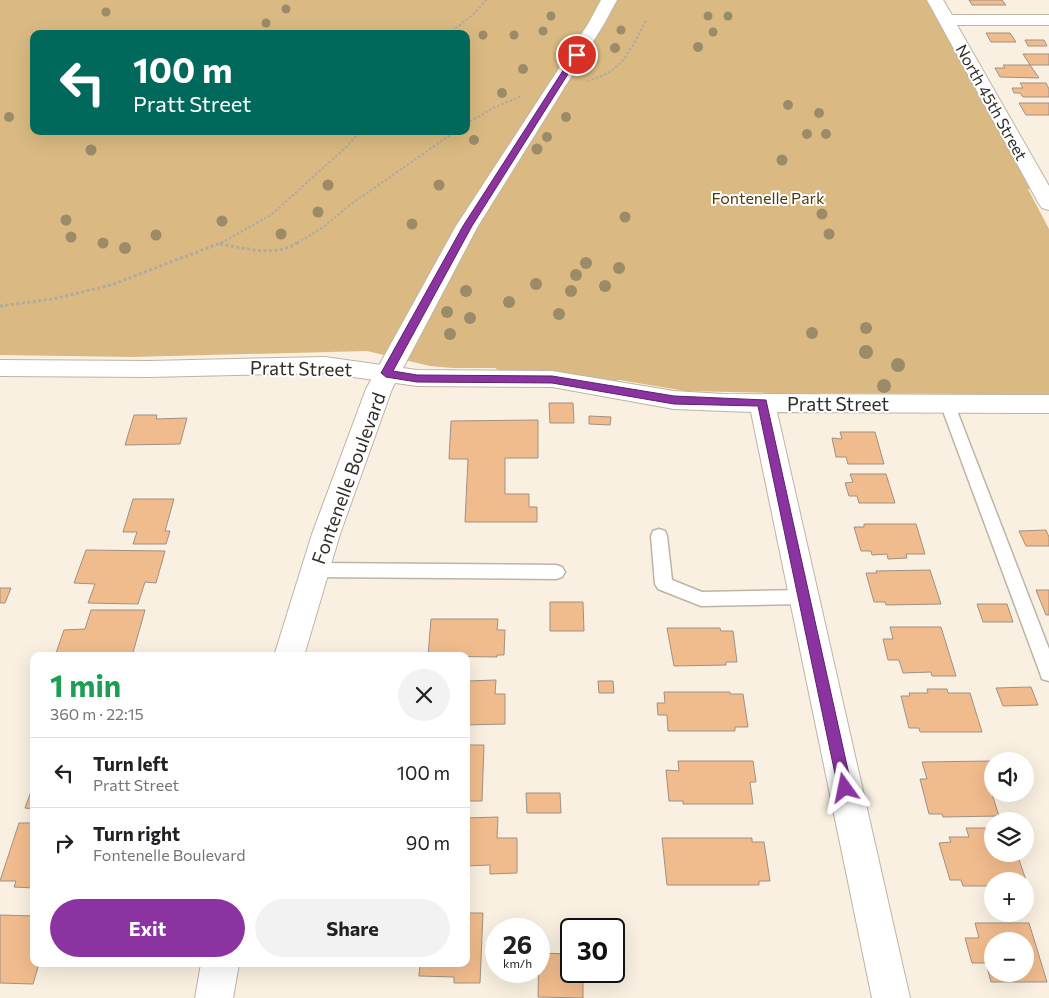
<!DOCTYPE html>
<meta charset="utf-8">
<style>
:root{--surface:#fff;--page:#f2f2f2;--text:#202124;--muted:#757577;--line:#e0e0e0;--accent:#8b34a1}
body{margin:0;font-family:Commissioner,sans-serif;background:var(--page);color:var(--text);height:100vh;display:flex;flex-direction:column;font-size:19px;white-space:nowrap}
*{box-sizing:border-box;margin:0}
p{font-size:16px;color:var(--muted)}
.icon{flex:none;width:28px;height:28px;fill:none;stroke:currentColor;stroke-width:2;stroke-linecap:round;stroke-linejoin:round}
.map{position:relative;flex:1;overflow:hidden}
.panel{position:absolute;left:30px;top:652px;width:440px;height:315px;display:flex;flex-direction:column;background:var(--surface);border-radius:10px;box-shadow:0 5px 20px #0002}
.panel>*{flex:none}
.top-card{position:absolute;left:30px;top:30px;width:440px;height:105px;border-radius:10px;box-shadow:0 5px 20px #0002;background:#00695c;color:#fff;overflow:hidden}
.tools{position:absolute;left:984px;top:752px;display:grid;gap:10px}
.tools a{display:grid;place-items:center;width:50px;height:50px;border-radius:50%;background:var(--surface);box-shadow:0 5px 20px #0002;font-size:25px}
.speed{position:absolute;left:485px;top:918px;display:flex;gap:10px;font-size:25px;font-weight:700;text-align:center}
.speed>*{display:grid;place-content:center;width:65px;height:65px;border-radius:50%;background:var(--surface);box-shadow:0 5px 20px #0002;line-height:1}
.speed small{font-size:12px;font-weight:400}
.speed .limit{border:2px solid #111;border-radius:8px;background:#fff;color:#111}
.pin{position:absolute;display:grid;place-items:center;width:42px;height:42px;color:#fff;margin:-21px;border:2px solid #fff;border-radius:50%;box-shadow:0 1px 5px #0007}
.me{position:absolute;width:55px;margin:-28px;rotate:348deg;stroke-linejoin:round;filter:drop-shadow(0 0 4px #0008)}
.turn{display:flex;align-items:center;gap:18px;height:105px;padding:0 20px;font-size:22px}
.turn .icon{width:65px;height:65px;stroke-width:2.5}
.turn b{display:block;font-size:35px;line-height:42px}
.round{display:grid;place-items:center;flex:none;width:52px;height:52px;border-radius:26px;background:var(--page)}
.head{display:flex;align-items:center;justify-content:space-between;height:85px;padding:0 20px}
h1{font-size:30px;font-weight:700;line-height:38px;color:#1e9e55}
.button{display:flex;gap:10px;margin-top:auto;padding:10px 20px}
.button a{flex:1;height:58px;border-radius:30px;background:var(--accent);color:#fff;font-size:20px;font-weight:700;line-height:58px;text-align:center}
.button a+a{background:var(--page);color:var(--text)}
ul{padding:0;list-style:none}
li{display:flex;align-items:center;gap:15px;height:70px;padding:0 20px;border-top:1px solid var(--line)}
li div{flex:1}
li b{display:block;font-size:19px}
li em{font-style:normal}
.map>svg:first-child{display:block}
.green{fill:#daba82;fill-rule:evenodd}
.building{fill:#f1bc8d;stroke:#9f9186;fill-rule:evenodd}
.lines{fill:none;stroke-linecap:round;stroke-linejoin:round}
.service-casing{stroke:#bdb4a6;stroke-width:3}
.minor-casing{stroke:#bdb4a6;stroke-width:2}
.secondary-casing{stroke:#bdb4a6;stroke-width:2}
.path-far1{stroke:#b1aa9f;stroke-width:2;stroke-dasharray:2.5 2;stroke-linecap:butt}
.path{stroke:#b1aa9f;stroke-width:3;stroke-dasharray:3 2.5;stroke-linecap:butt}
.service{fill:#fff;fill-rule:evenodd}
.minor{fill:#fff;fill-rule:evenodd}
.secondary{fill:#fff;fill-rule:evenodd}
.tree{fill:#9c8b69}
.route{fill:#8b34a1;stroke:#5a2269}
.labels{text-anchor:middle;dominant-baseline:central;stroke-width:4;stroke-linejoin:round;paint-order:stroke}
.far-street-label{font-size:16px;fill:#312d28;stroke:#fff}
.far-park-label{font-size:16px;fill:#503907;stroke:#fff}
.street-label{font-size:19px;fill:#312d28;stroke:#fff}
</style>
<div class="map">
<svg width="1049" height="998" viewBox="0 0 1049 998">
<rect width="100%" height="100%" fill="#f9f0e1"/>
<path class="green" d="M0 0H931L1044 178V187L1028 189 1049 229V394L1037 397H972L966 394 820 393 818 396 777 397 771 393 685 391 619 380 612 382 502 373 495 368H452L430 366 367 351 132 357 0 355ZM34 34H466V131H34Z"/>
<g class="building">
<polygon points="969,0 1002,0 1006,5 972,5"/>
<polygon points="986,33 1010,33 1016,42 991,42"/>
<polygon points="1025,40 1044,40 1047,46 1028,46"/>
<polygon points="1023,54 1049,54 1049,65 1030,65"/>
<polygon points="1003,65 1030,65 1039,78 1000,77 995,68 1005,68"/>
<polygon points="1020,83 1046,83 1049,89 1049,97 1023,97 1020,93 1014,93 1012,88 1023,88"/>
<polygon points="1019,103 1049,103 1049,115 1026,115"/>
<polygon points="549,403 573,403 574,423 550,423"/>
<polygon points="134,415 157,415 156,419 187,418 180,444 125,445"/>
<polygon points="589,416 611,417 610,425 589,424"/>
<polygon points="538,420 538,458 505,458 505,494 529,494 529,507 537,507 537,522 465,522 468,459 449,459 451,421"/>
<polygon points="840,432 875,432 884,464 848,464 846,457 836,457 832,438 842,439"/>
<polygon points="850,474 886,474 895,503 859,503 857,496 849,496 845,483 853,482"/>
<polygon points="133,499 174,499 165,531 170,531 166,544 133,544 137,532 123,532"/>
<polygon points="864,524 916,524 925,554 906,554 907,558 888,559 887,554 872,555 871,551 861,551 854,527 864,527"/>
<polygon points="1046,530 1049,537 1049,546 1026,546 1019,531"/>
<polygon points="86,550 165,551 156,583 145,582 138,604 88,603 95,584 74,583"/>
<polygon points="930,570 941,604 886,605 885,602 874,602 866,573 877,573 876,571"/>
<polygon points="0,588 11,588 5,603 0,603"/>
<polygon points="1036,590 1049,590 1049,615 1046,615"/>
<polygon points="550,602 583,602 584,631 550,631"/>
<polygon points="977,604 1007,604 1013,622 983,622"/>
<polygon points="91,610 145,610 132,656 55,656 64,630 85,629"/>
<polygon points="431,619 498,619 497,630 505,630 504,655 497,655 497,657 428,656"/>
<polygon points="890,627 941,627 956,676 932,676 931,672 903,673 899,660 888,660 883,639 893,639"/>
<polygon points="667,628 720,628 721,631 733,631 737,662 726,662 726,665 674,666"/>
<polygon points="496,680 495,694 505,694 505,724 466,725 466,681"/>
<polygon points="598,681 613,681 614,693 599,693"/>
<polygon points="1031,687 1038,705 1003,706 996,688"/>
<polygon points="927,689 947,689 948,693 970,693 982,732 920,732 919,728 909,728 901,696 910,696 909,693 928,693"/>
<polygon points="664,692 730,692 730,694 743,694 748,727 735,727 735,731 668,731 667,715 658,715 657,703 665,703"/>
<polygon points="466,745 484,745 482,801 466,801"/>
<polygon points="678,761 753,761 756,782 750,782 753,804 683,804 683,801 669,801 666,770 679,771"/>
<polygon points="992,761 992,785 989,785 999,816 943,817 942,814 929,814 920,779 927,779 922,762"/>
<polygon points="34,783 34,809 25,808"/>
<polygon points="526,793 560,793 561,813 527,813"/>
<polygon points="498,817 497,838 517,838 517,873 490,874 490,865 466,866 466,818"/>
<polygon points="19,823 34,823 34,888 14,887 16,881 0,881"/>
<polygon points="966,828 989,828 992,837 992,854 1017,854 1028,886 1025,886 1025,881 992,881 992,886 963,886 961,880 950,880 939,843 951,842 949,837 969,837"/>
<polygon points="662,838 752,838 752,842 764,842 770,881 759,881 759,885 667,885"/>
<polygon points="466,913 483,913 480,983 454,983 454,977 419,976 420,964 466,964"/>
<polygon points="0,915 34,916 34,964 39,964 33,984 0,983"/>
<path d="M975 923H1029L1047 982H991L986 963H972L965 938H979ZM992 941H1025V974H992Z"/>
<polygon points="539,953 571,954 571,971 583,971 583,998 538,997"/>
</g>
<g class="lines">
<defs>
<g id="service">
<polygon points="947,398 952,399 954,403 1049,649 1049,681 1042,679 1040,673 940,403 942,399"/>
<polygon points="659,529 665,531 667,536 672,580 702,592 804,590 810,592 813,597 810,602 804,604 701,606 658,589 655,584 651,536 653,531"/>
<polygon points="315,563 556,565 562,567 565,572 562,577 556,579 315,577 309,575 306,570 309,565"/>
</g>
<g id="minor">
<polygon points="927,0 943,0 952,15 1049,15 1049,25 957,25 1049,186 1049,210 1042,208 1039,204"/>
<polygon points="325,357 417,370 552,371 674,391 723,394 1049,395 1049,413 777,412 910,998 872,998 751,412 674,409 552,387 417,386 325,373 149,377 0,376 0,360 149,361"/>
</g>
<g id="secondary">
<polygon points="601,0 617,0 604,24 478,226 392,389 340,534 304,656 274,656 312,534 366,389 456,226 588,24"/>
<polygon points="201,964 239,964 233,998 195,998"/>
</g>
</defs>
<use href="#service" class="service-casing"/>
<use href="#minor" class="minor-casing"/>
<use href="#secondary" class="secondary-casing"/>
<g class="path-far1">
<polyline points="448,34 474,14 486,0"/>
<path d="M587 81C624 72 630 49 647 19"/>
<polyline points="466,124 495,107 522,96"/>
<polyline points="221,243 271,215 344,149 361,131"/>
<polyline points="297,243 322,228 351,204 456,131"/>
</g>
<g class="path">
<path d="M220 244C247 248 274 258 299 242"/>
<polyline points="0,306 53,299 111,285 223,242"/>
</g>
<use href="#service" class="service"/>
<use href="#minor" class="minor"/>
<use href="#secondary" class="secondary"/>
</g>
<g class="tree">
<circle cx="286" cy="9" r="4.5"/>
<circle cx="106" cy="12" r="4.5"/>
<circle cx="551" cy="16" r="4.5"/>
<circle cx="708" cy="16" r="4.5"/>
<circle cx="728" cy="16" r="4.5"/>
<circle cx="266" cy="23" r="4.5"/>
<circle cx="621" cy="30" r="4.5"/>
<circle cx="543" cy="31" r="4.5"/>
<circle cx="713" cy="32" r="4.5"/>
<circle cx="483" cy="35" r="4.5"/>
<circle cx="514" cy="35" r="4.5"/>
<circle cx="698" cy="47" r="5"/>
<circle cx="615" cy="48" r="5"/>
<circle cx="523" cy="69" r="5"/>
<circle cx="502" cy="93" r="5"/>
<circle cx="788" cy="105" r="5"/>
<circle cx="819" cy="113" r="5"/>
<circle cx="9" cy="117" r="5"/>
<circle cx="566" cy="117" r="5"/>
<circle cx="807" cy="134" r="5"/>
<circle cx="826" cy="134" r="5"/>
<circle cx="547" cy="137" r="5"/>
<circle cx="474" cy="140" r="5"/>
<circle cx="537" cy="149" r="5.5"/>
<circle cx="91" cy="150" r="5.5"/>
<circle cx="782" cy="160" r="5.5"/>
<circle cx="328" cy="185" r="5.5"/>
<circle cx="439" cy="185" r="5.5"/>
<circle cx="318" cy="212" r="5.5"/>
<circle cx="822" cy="214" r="5.5"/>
<circle cx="625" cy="217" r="5.5"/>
<circle cx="66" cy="220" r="5.5"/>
<circle cx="222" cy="221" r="5.5"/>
<circle cx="412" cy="224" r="5.5"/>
<circle cx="281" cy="234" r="5.5"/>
<circle cx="829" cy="234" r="5.5"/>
<circle cx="156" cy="235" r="5.5"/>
<circle cx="71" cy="237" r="5.5"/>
<circle cx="103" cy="243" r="5.5"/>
<circle cx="125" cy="248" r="6"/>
<circle cx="586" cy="263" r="6"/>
<circle cx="619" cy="268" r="6"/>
<circle cx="576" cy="275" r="6"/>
<circle cx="536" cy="284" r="6"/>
<circle cx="605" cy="286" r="6"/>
<circle cx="466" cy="291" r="6"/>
<circle cx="571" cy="291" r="6"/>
<circle cx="509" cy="302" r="6"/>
<circle cx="447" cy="312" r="6"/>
<circle cx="559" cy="314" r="6"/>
<circle cx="470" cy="318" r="6"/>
<circle cx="866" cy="328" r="6"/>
<circle cx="812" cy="333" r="6"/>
<circle cx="450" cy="334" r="6"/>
<circle cx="866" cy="352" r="7"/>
<circle cx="898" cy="365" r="7"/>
<circle cx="884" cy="386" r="7"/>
</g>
<polygon class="route" points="577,53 580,55 472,226 393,371 417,375 552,376 674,396 766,400 852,788 850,793 845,795 840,793 838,788 758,406 674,404 552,383 417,382 386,377 381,373 463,226 573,55"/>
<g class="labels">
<g class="far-street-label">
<text transform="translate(992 102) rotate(61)">North 45th Street</text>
</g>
<g class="far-park-label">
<text x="768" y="197">Fontenelle Park</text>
</g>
<g class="street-label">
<text transform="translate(301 368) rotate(1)">Pratt Street</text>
<text x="838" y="403">Pratt Street</text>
<text transform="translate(348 478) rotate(-70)">Fontenelle Boulevard</text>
</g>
</g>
</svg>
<div class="tools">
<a><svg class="icon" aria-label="sound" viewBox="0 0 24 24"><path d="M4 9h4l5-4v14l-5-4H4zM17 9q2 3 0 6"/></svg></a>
<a><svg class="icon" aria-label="layers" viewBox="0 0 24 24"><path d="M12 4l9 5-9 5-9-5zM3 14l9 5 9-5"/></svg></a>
<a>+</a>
<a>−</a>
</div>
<div class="speed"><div>26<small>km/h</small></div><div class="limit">30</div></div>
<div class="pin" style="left:577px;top:55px;background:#d93025"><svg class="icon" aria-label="arrive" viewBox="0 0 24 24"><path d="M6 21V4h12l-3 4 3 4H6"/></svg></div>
<svg class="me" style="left:845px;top:788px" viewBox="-20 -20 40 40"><path d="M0-17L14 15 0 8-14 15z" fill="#8b34a1" stroke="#fff" stroke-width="4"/></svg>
<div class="top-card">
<div class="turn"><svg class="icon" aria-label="left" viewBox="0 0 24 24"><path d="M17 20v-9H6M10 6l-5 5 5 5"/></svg><div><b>100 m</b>Pratt Street</div></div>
</div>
<section class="panel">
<div class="head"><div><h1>1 min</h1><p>360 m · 22:15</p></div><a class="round"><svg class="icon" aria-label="close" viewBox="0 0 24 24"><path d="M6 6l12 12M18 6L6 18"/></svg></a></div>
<ul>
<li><svg class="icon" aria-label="left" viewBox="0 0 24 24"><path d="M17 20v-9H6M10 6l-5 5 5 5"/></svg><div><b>Turn left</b><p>Pratt Street</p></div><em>100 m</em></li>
<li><svg class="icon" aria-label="right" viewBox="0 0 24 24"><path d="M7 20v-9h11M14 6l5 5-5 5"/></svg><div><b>Turn right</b><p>Fontenelle Boulevard</p></div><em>90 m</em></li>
</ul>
<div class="button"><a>Exit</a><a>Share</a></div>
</section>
</div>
